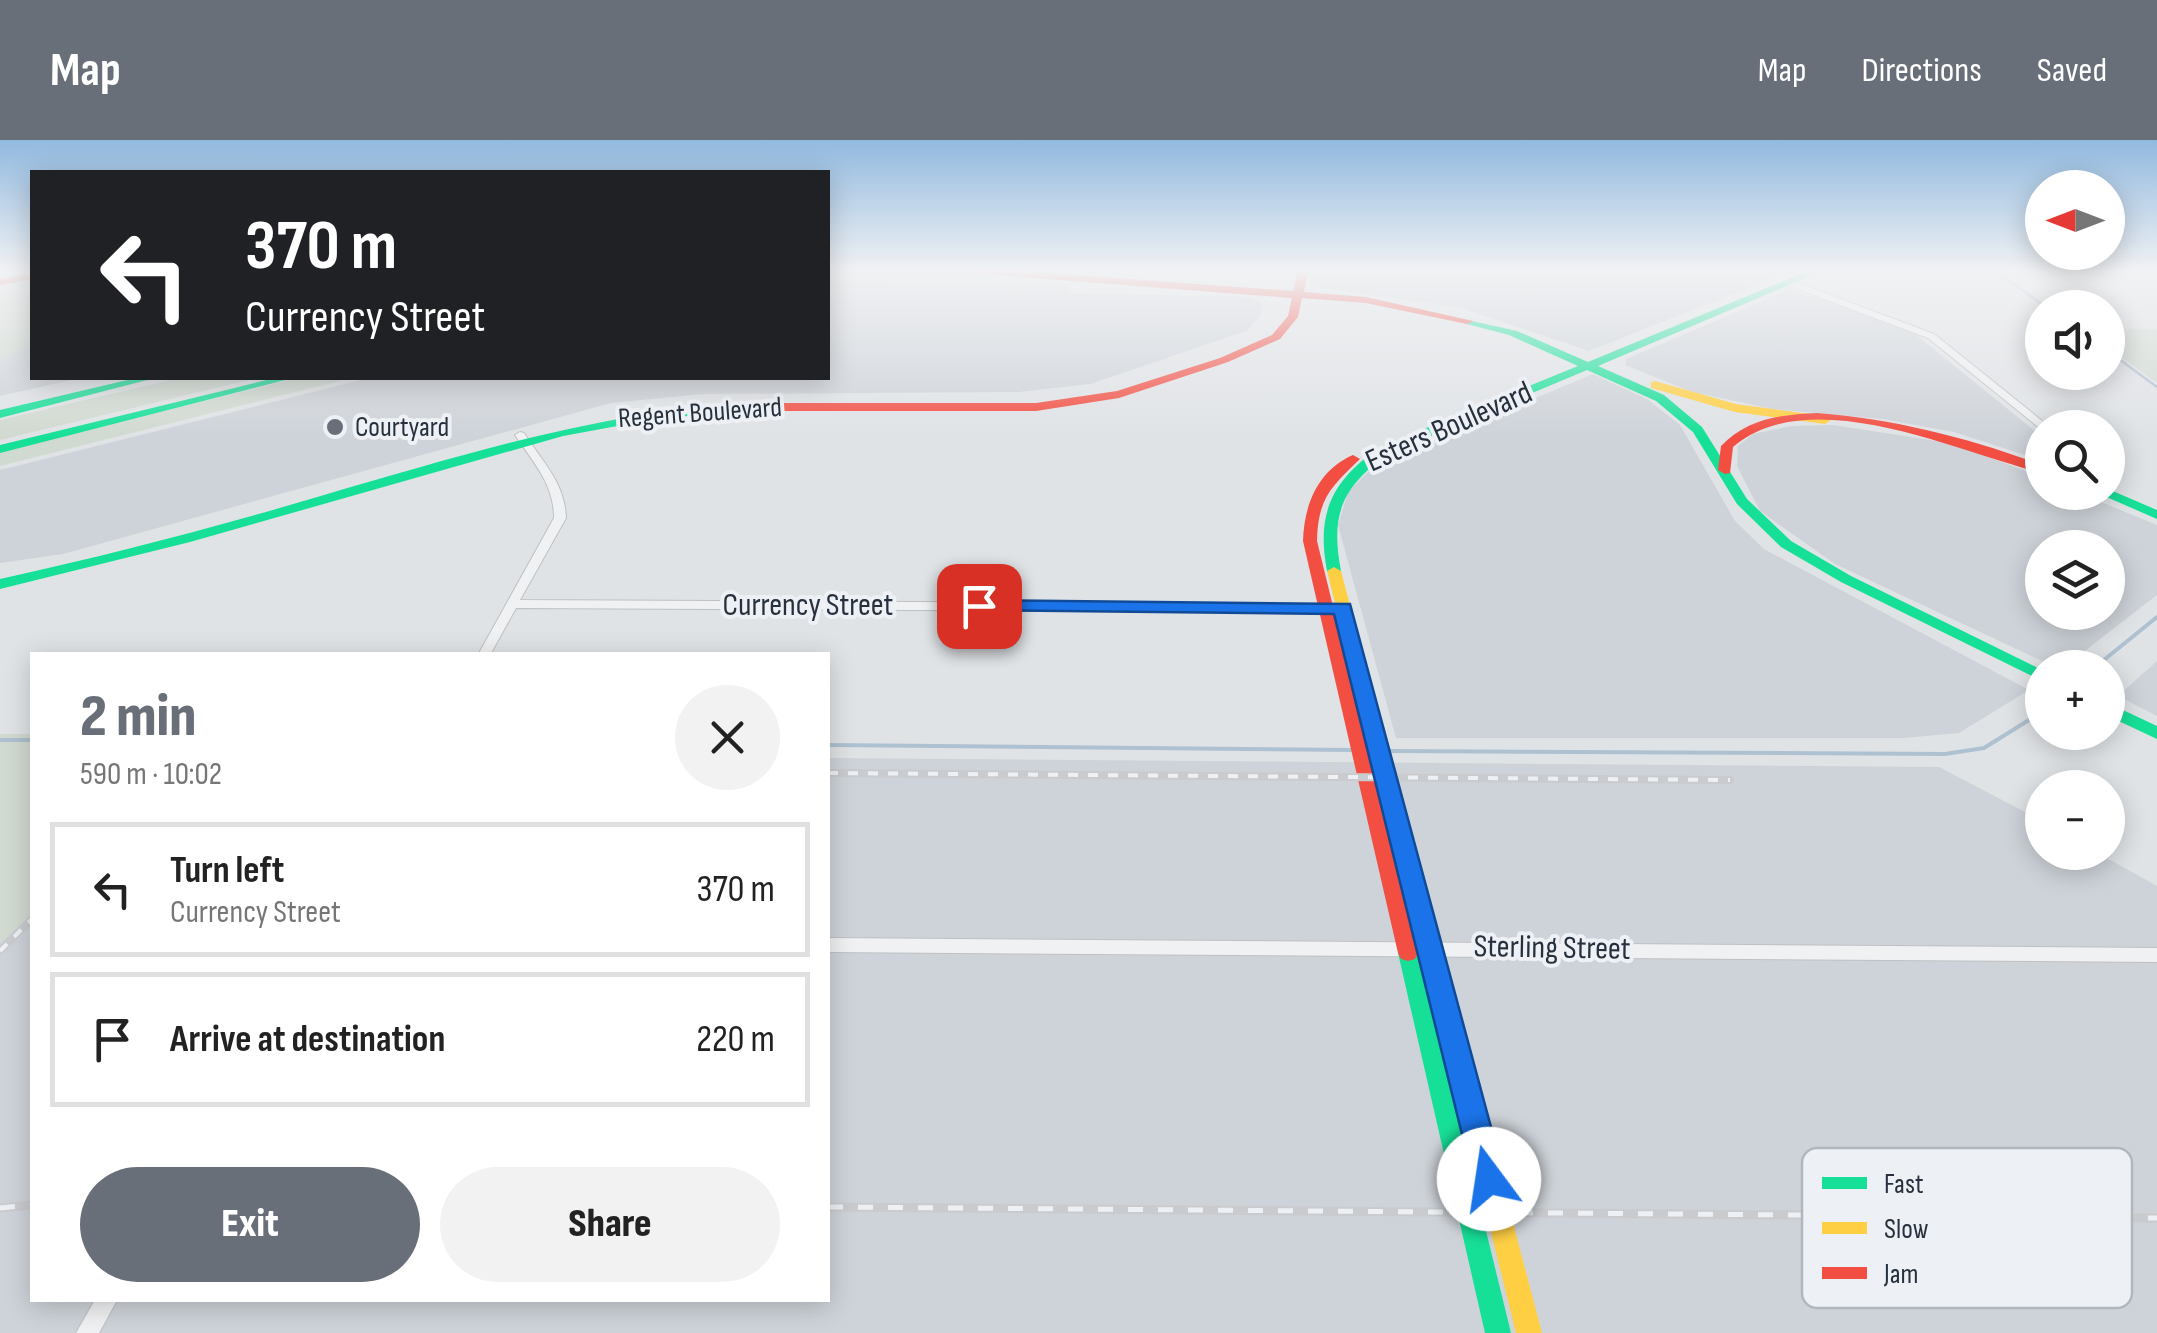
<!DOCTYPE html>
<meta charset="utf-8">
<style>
:root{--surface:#fff;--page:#f2f2f2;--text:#222;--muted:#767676;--line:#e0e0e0;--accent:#686f79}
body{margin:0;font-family:"Sofia Sans Condensed",sans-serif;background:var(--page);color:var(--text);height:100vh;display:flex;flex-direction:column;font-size:38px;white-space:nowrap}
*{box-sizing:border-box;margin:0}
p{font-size:32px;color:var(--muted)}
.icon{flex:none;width:55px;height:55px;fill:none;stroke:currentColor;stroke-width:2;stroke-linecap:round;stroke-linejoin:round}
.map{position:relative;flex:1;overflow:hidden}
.panel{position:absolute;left:30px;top:512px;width:800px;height:650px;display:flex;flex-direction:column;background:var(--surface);border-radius:0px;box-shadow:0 5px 25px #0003}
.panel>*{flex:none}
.hud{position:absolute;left:30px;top:30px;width:800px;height:210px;border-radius:0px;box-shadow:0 5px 25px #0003;background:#202124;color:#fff;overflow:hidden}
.needle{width:65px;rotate:270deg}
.fabs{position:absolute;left:2025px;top:30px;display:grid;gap:20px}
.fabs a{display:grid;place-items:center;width:100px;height:100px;border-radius:50%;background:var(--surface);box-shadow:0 5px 25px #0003;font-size:50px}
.pin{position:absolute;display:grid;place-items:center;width:85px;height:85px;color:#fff;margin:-42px;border-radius:20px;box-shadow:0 5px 15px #0006}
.me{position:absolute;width:110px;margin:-55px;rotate:346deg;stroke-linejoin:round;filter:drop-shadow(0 0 8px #0008)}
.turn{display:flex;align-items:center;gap:35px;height:210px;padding:0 50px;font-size:45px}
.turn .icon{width:130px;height:130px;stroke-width:2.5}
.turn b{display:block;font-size:70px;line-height:85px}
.round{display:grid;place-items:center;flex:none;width:105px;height:105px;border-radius:52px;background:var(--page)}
.head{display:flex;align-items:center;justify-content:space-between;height:170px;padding:0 50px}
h1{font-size:60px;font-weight:800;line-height:75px;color:var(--accent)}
.button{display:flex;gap:20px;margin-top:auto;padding:20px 50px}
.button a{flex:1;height:115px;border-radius:60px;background:var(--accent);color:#fff;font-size:40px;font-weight:800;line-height:115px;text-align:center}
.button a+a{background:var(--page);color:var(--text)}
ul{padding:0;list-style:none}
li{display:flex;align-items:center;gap:30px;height:135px;margin:0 20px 15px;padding:0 30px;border:5px solid var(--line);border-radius:0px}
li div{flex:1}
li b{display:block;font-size:38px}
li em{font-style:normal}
header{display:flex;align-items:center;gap:60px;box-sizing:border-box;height:140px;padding:0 50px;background:var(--accent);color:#fff}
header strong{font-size:48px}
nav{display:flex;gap:55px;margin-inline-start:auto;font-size:35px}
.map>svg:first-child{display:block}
.built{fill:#ced3d9;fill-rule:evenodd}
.green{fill:#d1dad1}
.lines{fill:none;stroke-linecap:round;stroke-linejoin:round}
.stream-far1{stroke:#aec1d1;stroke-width:2.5}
.stream{stroke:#aec1d1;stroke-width:4}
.street-casing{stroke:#bec1c4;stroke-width:2}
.street{fill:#f0f1f2;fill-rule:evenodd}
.fast{fill:#16e098;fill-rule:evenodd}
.slow{fill:#ffcf43;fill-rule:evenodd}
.jam{fill:#f24e42;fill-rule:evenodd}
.rail-far1-casing{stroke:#c9cbce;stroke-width:8}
.rail-casing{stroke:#c9cbce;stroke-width:9}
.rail-far1{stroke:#edf1f5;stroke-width:4;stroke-dasharray:10;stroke-linecap:butt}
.rail{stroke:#edf1f5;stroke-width:5;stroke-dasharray:15;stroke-linecap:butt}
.route{fill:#1a73e8;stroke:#114b97;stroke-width:2.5}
.poi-dot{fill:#686f79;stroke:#edf1f5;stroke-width:4}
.labels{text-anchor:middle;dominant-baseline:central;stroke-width:8;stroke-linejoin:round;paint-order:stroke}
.far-street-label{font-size:28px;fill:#27313e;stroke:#edf1f5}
.far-poi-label{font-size:28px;fill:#27313e;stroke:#edf1f5;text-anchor:start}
.street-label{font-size:32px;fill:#27313e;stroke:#edf1f5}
.key{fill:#edf1f5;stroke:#b2b7be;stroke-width:2.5}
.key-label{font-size:28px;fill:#27313e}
</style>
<header>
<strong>Map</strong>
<nav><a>Map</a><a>Directions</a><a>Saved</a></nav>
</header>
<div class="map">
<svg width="2157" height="1193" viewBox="0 0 2157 1193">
<rect width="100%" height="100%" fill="#e0e3e6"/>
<g class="built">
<polygon points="1310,130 1794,130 1589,211 1459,167 1312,147"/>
<polygon points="828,139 1068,143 1070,153 1248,157 1263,163 1260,176 1246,191 1090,244 1019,252 703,254 611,263 63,414 0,423 0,330 369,238 828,238"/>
<polygon points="1789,150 1890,182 1915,194 2040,295 2042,313 2028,316 1954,292 1882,279 1773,269 1692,252 1625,225 1626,219"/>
<polygon points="32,200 32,238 80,238 0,256 0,222"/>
<polygon points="1593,234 1647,259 1680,285 1735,381 1764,409 2029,550 1959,593 1904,598 1396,598 1338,385 1348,352 1375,325"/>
<path d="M1833 285 1950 303 2042 337V352L2079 353 2157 385V455L2064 527H2055L1835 424 1760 371 1737 326 1738 306 1753 294 1791 286ZM2042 408H2108V472H2042Z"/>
<polygon points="2157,521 2157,576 2118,556"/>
<polygon points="828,618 1939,627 2042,681 2042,712 2098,713 2157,746 2157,1193 0,1193 0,803 32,774 32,1160 828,1160"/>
</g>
<g class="green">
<polygon points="0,130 32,130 32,200 0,222"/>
<polygon points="828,130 925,130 1002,136 980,143 828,138"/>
<polygon points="2108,189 2157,189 2157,243 2108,207"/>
<polygon points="179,238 257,238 0,300 0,280"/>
<polygon points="298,238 351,238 0,326 0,312"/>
<polygon points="0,594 32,594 32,774 0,803"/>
</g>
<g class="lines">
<g class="stream-far1">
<polyline points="1995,130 2047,168"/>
<polyline points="2108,211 2157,247"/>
</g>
<g class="stream">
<polyline points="2094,528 2157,477"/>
<polyline points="0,600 32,600"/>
<polyline points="828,605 1354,610"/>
<polyline points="1388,611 1945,614 1984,608 2042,572"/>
</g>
<defs>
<g id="street">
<polygon points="1776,137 1782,137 1934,194 2051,288 2042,288 2042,290 1928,198 1776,141"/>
<path d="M520 292 524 293C542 321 565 343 566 378L520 460 1343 464 1349 468 1343 472 516 468 490 515H478L554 378C554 344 533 322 515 295Z"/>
<polygon points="828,798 2157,808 2157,822 828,812"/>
<polygon points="95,1160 117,1160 99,1193 76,1193"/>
</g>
</defs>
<use href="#street" class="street-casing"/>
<use href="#street" class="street"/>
<g class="fast">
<path d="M1810 130H1824L1598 226 1664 255 1702 287 1747 359 1791 401 1851 436 2042 530V541L1841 442 1781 407 1737 364 1693 292 1656 261 1587 230 1390 313C1342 346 1330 374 1341 431L1334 435 1327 431C1316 372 1332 341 1380 307L1578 226 1509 195 1463 183V179L1517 191 1588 222Z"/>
<polygon points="136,238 155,238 0,278 0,270"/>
<polygon points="275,238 293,238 0,313 0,305"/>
<path d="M762 263 766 264V270L661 278 563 296 190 402 0 449V439C109 415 217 387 324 355 470 313 608 269 762 263Z"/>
<polygon points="2108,349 2157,370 2157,379 2095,352 2108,352"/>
<polygon points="2108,563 2157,586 2157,599 2108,576"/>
<polygon points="1408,805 1415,807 1418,813 1511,1193 1485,1193 1398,813 1401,807"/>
</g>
<g class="slow">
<polygon points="1655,241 1736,264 1825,276 1831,280 1825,284 1735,272 1651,248 1651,242"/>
<polygon points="1334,427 1341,431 1542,1193 1516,1193 1327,431"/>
</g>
<g class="jam">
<polygon points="963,130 1009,130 1293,151 1298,130 1308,130 1304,152 1366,157 1473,181 1467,184 1366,163 1302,158 1298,177 1280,199 1228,222 1119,258 1036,271 762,271 756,267 762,263 1036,263 1117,251 1220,218 1272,195 1288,176 1292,158 968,133"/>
<polygon points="32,133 32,139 0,145 0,139"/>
<path d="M1817 273C1895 279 1969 298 2042 325V333C1957 312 1811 241 1733 307L1730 333 1725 334 1718 330 1721 306C1748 278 1780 275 1817 273Z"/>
<path d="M1353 315 1360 319C1331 347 1318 358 1317 401L1418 813 1415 819 1408 821 1401 819 1398 813 1303 401C1304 365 1318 330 1353 315Z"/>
</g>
<defs>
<g id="rail-far1">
<polyline points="828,633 1730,640"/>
<polyline points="0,811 32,779"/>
</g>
<g id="rail">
<polyline points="828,1067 2157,1078"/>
<polyline points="0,1068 32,1065"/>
</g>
</defs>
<use href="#rail-far1" class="rail-far1-casing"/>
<use href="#rail" class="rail-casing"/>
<use href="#rail-far1" class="rail-far1"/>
<use href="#rail" class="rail"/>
</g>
<linearGradient id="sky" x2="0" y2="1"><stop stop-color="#91b9df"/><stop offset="0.44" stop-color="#f1f2f4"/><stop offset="1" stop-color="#f1f2f4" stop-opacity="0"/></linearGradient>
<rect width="2157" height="297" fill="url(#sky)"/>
<polygon class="route" points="979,460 1350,464 1505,1039 1500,1049 1489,1054 1478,1049 1473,1039 1334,474 972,470 972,462"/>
<circle class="poi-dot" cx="335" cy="287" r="10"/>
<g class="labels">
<g class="far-street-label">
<text transform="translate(700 273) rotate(-4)">Regent Boulevard</text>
</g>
<g class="far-poi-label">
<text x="355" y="287">Courtyard</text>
</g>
<g class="street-label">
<text transform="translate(1449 287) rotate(-24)">Esters Boulevard</text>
<text x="808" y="465">Currency Street</text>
<text transform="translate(1552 808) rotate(1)">Sterling Street</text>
</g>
</g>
<rect x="1802" y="1008" width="330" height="160" rx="15" class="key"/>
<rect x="1822" y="1037" width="45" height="12" fill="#16e098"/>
<rect x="1822" y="1082" width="45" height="12" fill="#ffcf43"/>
<rect x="1822" y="1127" width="45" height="12" fill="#f24e42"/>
<g class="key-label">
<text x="1884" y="1053">Fast</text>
<text x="1884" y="1098">Slow</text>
<text x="1884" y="1143">Jam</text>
</g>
</svg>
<div class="fabs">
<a><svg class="needle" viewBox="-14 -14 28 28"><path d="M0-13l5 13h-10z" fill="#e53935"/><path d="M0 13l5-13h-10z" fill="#767676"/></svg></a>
<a><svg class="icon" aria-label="sound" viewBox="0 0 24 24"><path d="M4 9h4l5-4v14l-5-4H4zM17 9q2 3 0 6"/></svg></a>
<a><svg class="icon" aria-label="search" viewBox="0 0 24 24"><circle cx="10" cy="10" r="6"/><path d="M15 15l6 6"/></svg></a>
<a><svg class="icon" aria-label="layers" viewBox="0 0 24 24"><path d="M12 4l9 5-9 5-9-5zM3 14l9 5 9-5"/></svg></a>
<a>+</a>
<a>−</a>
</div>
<div class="pin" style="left:979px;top:466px;background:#d93025"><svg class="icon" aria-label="arrive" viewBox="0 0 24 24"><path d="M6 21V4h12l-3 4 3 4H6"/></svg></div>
<svg class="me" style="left:1489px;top:1039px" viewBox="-20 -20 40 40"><circle r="19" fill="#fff"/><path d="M0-13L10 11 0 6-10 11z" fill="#1a73e8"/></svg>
<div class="hud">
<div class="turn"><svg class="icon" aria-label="left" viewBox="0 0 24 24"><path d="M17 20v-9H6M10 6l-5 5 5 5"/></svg><div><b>370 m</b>Currency Street</div></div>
</div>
<section class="panel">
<div class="head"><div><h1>2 min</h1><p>590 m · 10:02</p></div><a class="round"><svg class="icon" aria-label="close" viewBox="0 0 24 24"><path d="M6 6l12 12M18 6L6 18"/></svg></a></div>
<ul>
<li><svg class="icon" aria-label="left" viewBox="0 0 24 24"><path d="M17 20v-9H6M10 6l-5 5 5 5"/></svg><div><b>Turn left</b><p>Currency Street</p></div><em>370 m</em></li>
<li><svg class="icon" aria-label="arrive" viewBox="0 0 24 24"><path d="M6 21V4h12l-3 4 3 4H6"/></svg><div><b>Arrive at destination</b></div><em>220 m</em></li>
</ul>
<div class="button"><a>Exit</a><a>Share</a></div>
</section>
</div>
